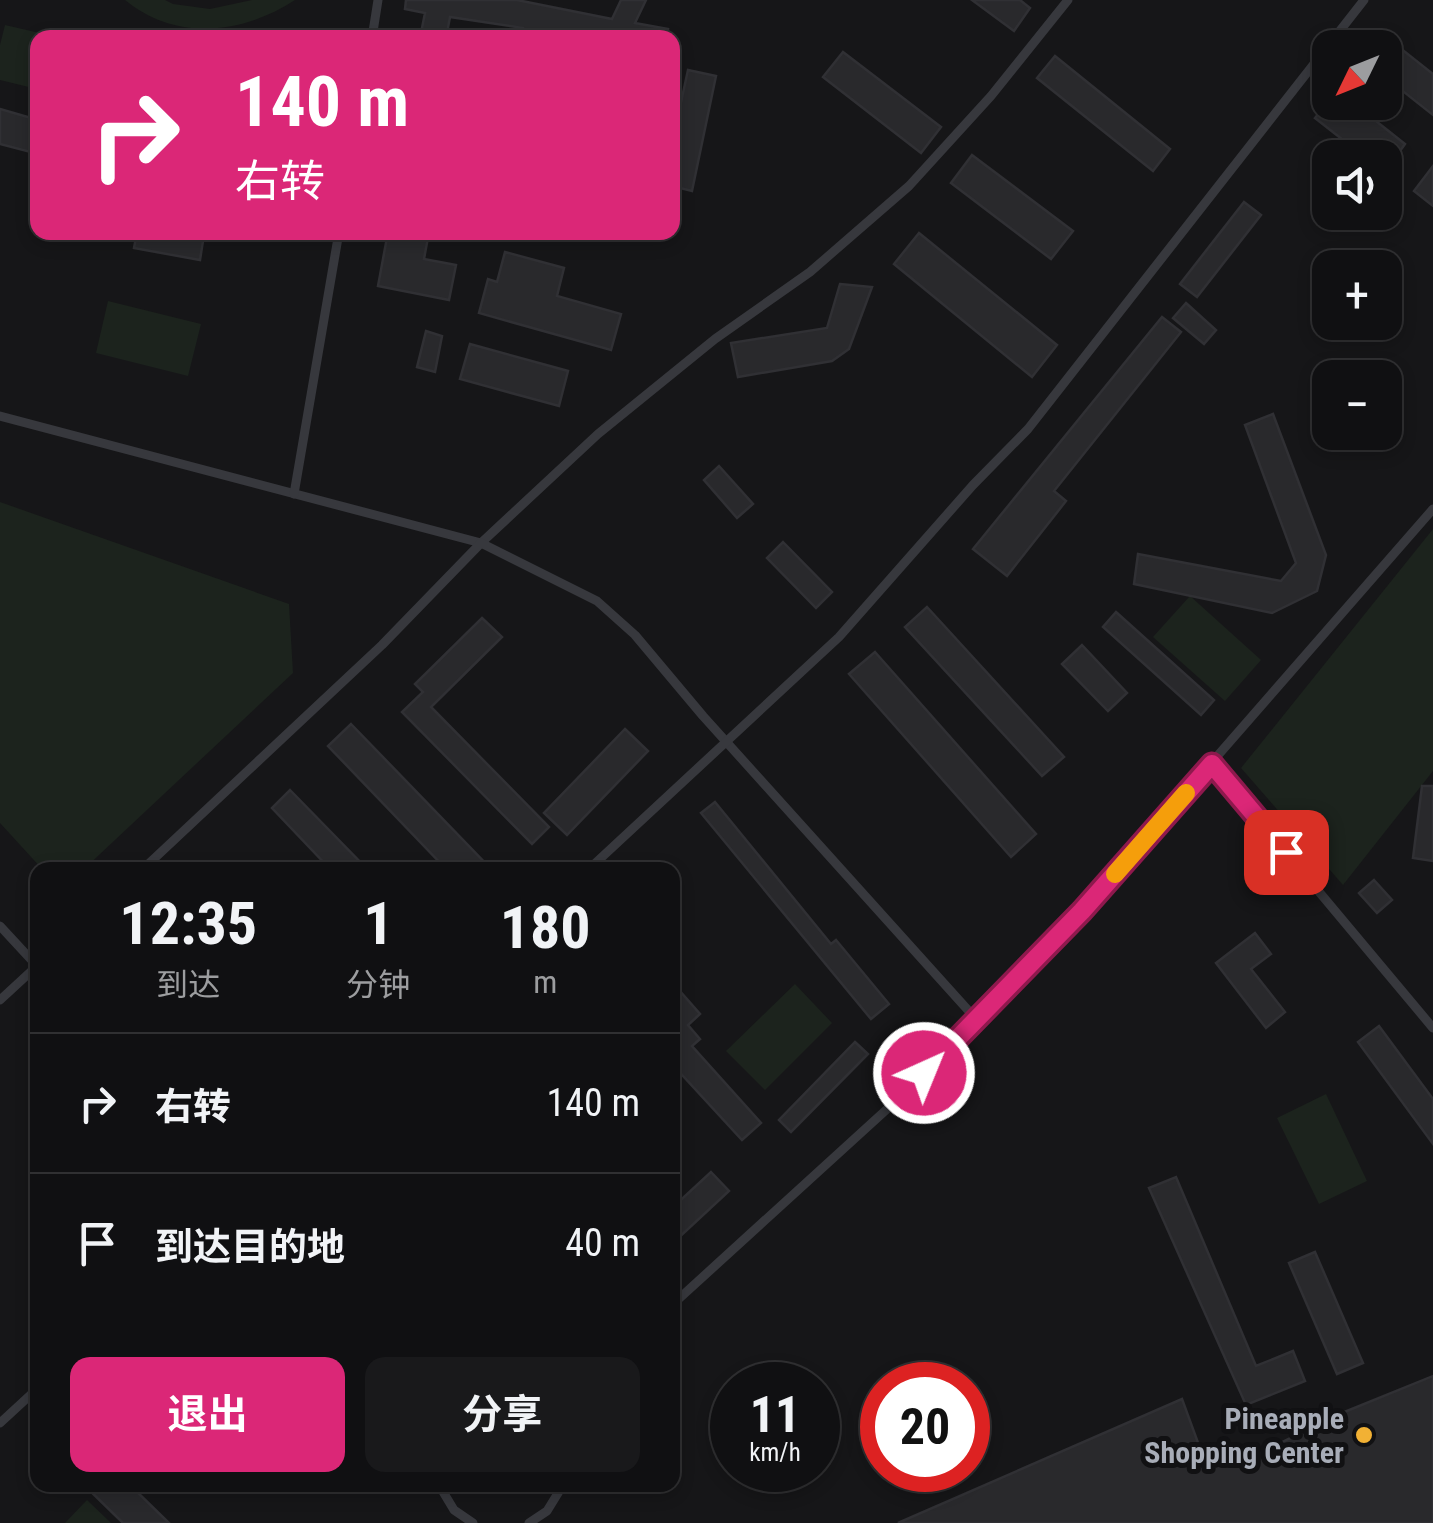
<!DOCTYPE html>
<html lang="zh">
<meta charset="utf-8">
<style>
:root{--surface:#101012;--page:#19191b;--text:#f1f3f6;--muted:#9c9d9f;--line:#303032;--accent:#db2777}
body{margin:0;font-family:"Roboto Condensed","Noto Sans SC",sans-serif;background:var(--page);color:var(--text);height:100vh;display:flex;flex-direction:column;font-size:38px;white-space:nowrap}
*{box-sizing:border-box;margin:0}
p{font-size:32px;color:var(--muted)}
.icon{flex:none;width:55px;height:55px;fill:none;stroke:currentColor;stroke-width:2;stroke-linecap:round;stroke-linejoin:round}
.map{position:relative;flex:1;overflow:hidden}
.sheet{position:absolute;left:30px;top:862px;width:650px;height:630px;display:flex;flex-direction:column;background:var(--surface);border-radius:20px;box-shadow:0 5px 15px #0003,0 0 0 2px var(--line)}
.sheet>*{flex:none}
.hud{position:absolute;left:30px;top:30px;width:650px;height:210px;border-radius:20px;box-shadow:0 5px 15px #0003,0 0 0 2px var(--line);background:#db2777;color:#fff;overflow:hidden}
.needle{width:65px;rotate:227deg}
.fabs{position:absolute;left:1312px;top:30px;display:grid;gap:20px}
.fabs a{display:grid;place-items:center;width:90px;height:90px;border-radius:20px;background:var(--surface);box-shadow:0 5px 15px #0003,0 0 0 2px var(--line);font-size:50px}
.speed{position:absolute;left:710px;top:1362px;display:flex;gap:20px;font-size:50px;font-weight:700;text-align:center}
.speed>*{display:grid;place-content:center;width:130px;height:130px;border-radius:50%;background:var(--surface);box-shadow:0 5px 15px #0003,0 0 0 2px var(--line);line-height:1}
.speed small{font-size:25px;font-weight:400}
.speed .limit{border:15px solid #d22;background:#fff;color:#111}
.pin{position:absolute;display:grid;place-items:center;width:85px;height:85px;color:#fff;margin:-42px;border-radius:20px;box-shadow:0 5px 15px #0006}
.me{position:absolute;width:110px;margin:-55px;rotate:44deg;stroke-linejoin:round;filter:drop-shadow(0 0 8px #0008)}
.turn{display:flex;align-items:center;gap:35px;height:210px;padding:0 40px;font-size:45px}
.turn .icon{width:130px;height:130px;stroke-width:2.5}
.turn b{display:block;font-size:70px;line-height:85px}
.eta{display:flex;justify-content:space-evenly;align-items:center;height:170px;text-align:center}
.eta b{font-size:60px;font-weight:700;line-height:70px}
.cta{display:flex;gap:20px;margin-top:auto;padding:20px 40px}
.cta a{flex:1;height:115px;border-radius:20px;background:var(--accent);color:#fff;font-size:40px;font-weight:700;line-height:115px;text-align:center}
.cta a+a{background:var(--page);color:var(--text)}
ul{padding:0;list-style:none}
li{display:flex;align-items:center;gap:30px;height:140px;padding:0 40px;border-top:2px solid var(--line)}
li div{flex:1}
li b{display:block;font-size:38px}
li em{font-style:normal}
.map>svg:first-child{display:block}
.green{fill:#1c231d}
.building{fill:#29292c;stroke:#303034;stroke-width:2.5}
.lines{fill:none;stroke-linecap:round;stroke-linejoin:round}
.lane{stroke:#37383d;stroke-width:9}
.route-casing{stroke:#8e194d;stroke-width:25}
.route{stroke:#db2777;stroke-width:18}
.slow{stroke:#f59e0b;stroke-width:18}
.poi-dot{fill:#f2b134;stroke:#111113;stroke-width:4}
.labels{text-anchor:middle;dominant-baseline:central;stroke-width:10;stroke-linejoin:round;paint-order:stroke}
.poi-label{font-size:30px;font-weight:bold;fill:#a8adb8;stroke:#111113;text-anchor:end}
</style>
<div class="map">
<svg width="1433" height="1523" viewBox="0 0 1433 1523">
<rect width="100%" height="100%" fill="#161618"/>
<g class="green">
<path d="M125 0H165L173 4 210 9 252 0H295C243 34 176 42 125 0Z"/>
<polygon points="5,25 57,37 38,38 37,89 0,80 0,45"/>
<polygon points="108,301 201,324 188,376 96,353"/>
<polygon points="0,502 289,604 293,673 83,870 43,870 0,823"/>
<polygon points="1433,529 1433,771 1343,885 1241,768"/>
<polygon points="1190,596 1261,660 1225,701 1153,637"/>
<polygon points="795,984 832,1023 765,1090 726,1051"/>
<polygon points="1326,1094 1367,1181 1319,1204 1277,1118"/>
<polygon points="87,1500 111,1523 65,1523"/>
</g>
<g class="building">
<polygon points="406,0 517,0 612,19 621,0 646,0 635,23 668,29 667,38 522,38 523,28 450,17 446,38 420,38 425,13 405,9"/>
<polygon points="972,0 1020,0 1030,8 1014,31"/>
<polygon points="1385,36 1433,74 1433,115 1385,77"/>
<polygon points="843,52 941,127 921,153 823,77"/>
<polygon points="1055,56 1170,149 1153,171 1037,78"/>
<polygon points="688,70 716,76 692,191 672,186 672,144"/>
<polygon points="1328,102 1352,102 1405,144 1395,158 1366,158 1315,118"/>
<polygon points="0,109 38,120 38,154 0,144"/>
<polygon points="972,155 1073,231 1051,259 951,183"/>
<polygon points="1433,166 1433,206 1414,191"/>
<polygon points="1244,202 1261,215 1197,297 1180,284"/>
<polygon points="137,232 160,232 203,241 200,260 134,248"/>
<polygon points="388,232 429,232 424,259 456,265 449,300 378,286"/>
<polygon points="919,233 1057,345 1032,377 894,264"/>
<polygon points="505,252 564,268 557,296 621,314 611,350 479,313 488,279 497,282"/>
<polygon points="840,284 872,287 849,349 832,361 738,377 731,343 827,328"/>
<polygon points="1186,303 1216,330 1204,344 1173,318"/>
<polygon points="1162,317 1181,332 1054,491 1066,501 1007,576 973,549"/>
<polygon points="426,331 442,336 435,372 417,367"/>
<polygon points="470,344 568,371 559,406 460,379"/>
<polygon points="1273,414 1326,555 1317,591 1272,613 1134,584 1138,554 1281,581 1296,563 1245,425"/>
<polygon points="719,466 753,504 737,518 704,480"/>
<polygon points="783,542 832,592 816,608 767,558"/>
<polygon points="927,607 1064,757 1042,776 905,627"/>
<polygon points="1116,612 1214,700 1201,715 1103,627"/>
<polygon points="482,618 502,637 431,707 549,827 532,844 402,712 423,692 415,684"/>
<polygon points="1082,645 1127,693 1108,711 1062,664"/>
<polygon points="875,652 1036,834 1011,857 849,674"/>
<polygon points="351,724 492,870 447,870 328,746"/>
<polygon points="625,729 648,751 567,835 544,813"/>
<polygon points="1422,786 1433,786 1433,861 1413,858"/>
<polygon points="290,790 368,870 331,870 272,808"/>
<polygon points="715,802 831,944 836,940 889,1004 871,1019 701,813"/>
<polygon points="1374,880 1392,900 1377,913 1359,893"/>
<polygon points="1255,933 1271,954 1251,969 1285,1012 1266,1028 1216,963"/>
<polygon points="672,982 700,1014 688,1025 700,1039 692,1046 761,1123 742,1140 672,1064"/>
<polygon points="1379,1026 1433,1099 1433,1144 1358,1042"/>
<polygon points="855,1042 868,1054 791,1132 779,1120"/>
<polygon points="711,1172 729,1191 672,1244 672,1208"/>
<polygon points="1176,1177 1256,1366 1293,1351 1305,1381 1246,1405 1149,1188"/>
<polygon points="1315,1252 1363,1363 1337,1374 1289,1263"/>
<polygon points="1433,1376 1433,1523 898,1523 1182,1399 1205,1462 1254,1456 1337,1415"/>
<polygon points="84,1485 130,1485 169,1523 123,1523"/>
</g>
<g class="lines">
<g class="lane">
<polyline points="372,38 378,0"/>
<polyline points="0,416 481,543 598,434 715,339 810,272 909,186 991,96 1068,0"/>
<polyline points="294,494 339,232"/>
<polyline points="1212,764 1433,1028"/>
<polyline points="142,870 382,645 481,543 597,601 635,635 703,716 976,1019"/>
<polyline points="588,870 839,637 973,485 1028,429 1364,0"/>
<polyline points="0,926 38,967"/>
<polyline points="0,1000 38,965"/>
<polyline points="672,1305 897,1100 1082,911 1433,509"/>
<polyline points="0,1423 38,1388"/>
<polyline points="439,1485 454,1510 473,1523"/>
<polyline points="529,1523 547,1511 563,1485"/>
</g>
</g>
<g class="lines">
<defs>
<polyline id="route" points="924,1073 1082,911 1212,764 1286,852"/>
</defs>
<use href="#route" class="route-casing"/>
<use href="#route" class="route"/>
<polyline class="slow" points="1115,874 1186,793"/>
</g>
<circle class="poi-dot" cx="1364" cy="1435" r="10"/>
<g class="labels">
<g class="poi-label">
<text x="1344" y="1418">Pineapple<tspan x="1344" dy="34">Shopping Center</tspan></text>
</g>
</g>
</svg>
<div class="fabs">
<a><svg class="needle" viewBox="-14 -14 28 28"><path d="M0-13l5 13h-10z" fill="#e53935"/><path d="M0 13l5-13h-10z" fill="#9c9d9f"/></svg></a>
<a><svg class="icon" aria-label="sound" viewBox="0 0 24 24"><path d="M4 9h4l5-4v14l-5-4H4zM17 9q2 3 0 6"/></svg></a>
<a>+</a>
<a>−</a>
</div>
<div class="speed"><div>11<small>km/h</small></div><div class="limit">20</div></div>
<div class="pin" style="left:1286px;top:852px;background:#d93025"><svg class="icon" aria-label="arrive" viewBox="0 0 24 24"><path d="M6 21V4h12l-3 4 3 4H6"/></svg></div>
<svg class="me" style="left:924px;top:1073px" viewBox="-20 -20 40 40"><circle r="17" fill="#db2777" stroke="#fff" stroke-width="3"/><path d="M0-11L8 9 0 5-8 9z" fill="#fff"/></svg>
<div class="hud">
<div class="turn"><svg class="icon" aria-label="right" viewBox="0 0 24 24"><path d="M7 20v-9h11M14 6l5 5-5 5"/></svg><div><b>140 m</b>右转</div></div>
</div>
<section class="sheet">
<div class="eta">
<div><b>12:35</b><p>到达</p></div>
<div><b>1</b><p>分钟</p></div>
<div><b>180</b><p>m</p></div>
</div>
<ul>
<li><svg class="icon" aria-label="right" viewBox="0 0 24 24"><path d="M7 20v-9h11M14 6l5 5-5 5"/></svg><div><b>右转</b></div><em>140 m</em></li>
<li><svg class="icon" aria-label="arrive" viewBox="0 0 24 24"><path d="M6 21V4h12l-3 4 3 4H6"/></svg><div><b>到达目的地</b></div><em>40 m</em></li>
</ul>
<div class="cta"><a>退出</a><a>分享</a></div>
</section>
</div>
